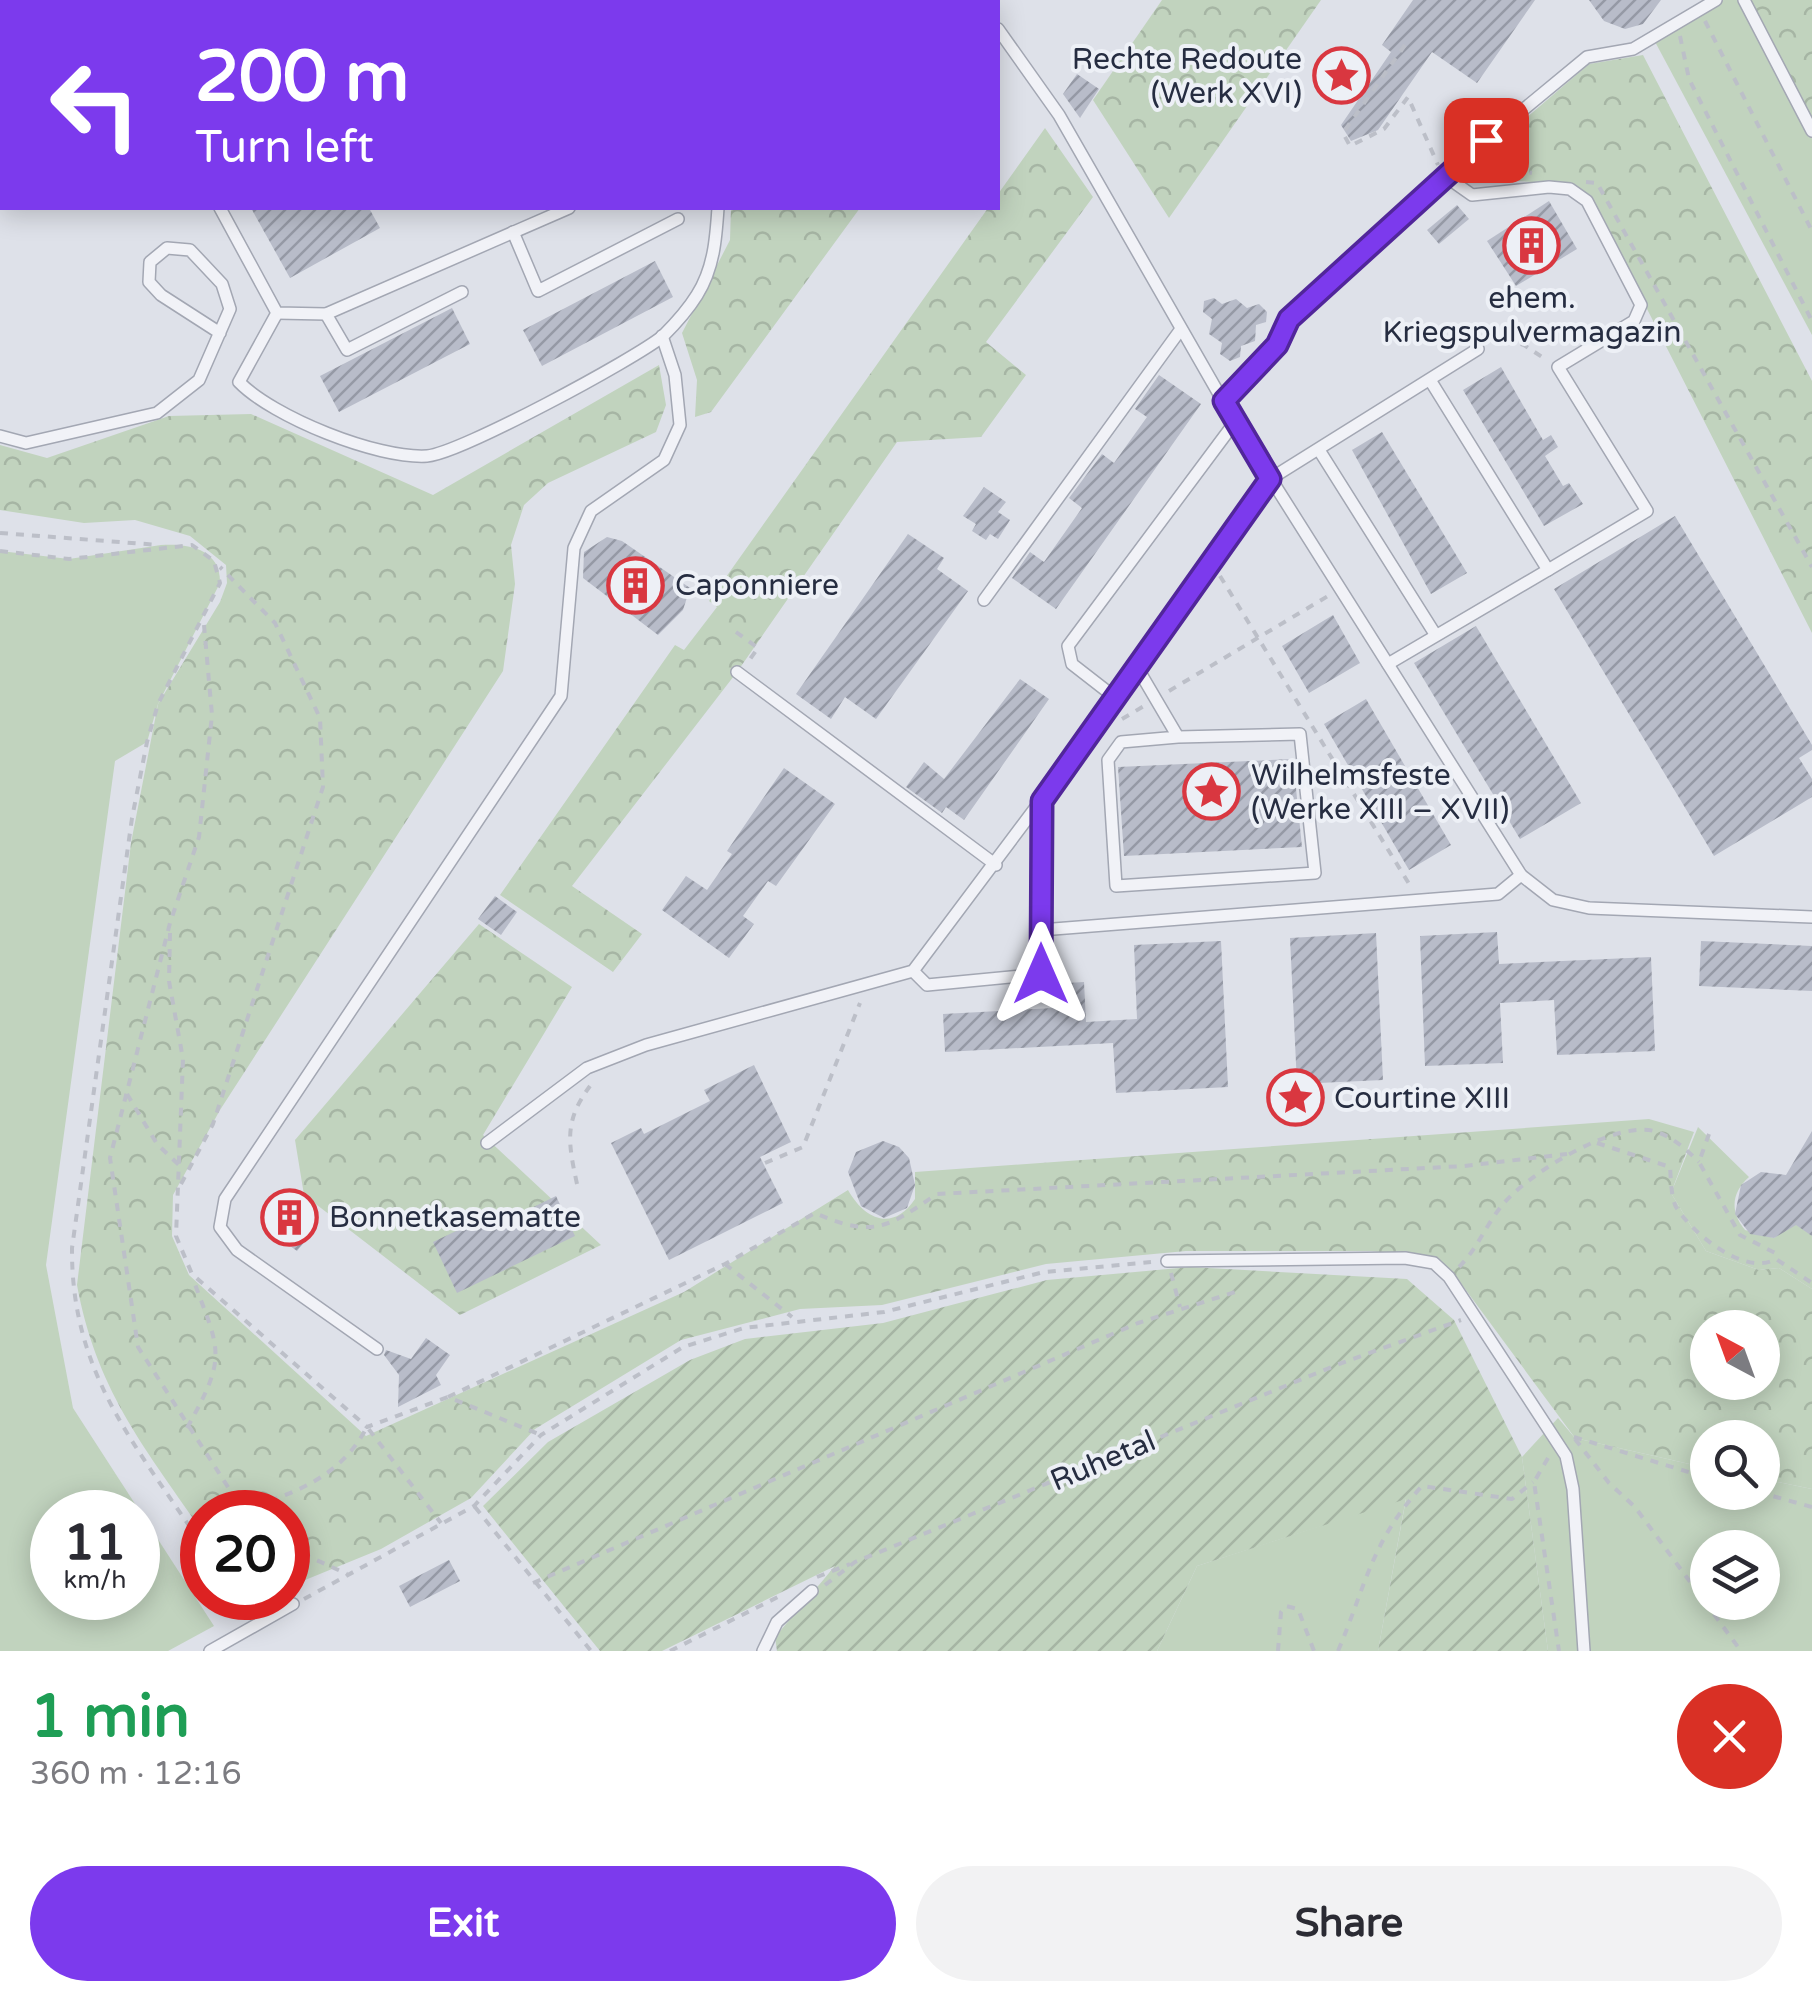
<!DOCTYPE html>
<meta charset="utf-8">
<style>
:root{--surface:#fff;--page:#f2f2f3;--text:#2b2b33;--muted:#7c7c81;--accent:#7c3aed}
body{margin:0;font-family:"Varela Round",sans-serif;background:var(--page);color:var(--text);height:100vh;display:flex;flex-direction:column;font-size:38px;white-space:nowrap}
*{box-sizing:border-box;margin:0}
p{font-size:32px;color:var(--muted)}
.icon{flex:none;width:55px;height:55px;fill:none;stroke:currentColor;stroke-width:2;stroke-linecap:round;stroke-linejoin:round}
.map{position:relative;height:1651px;overflow:hidden}
.panel{display:flex;flex-direction:column;background:var(--surface);flex:1}
.panel>*{flex:none}
.hud{position:absolute;left:0px;top:0px;width:1000px;height:210px;box-shadow:0 5px 25px #0003;background:#7c3aed;color:#fff;overflow:hidden}
.needle{width:65px;rotate:319deg}
.tools{position:absolute;left:1690px;top:1310px;display:grid;gap:20px}
.tools a{display:grid;place-items:center;width:90px;height:90px;border-radius:50%;background:var(--surface);box-shadow:0 5px 25px #0003;font-size:50px}
.speed{position:absolute;left:30px;top:1490px;display:flex;gap:20px;font-size:50px;font-weight:700;text-align:center}
.speed>*{display:grid;place-content:center;width:130px;height:130px;border-radius:50%;background:var(--surface);box-shadow:0 5px 25px #0003;line-height:1}
.speed small{font-size:25px;font-weight:400}
.speed .limit{border:15px solid #d22;background:#fff;color:#111}
.pin{position:absolute;display:grid;place-items:center;width:85px;height:85px;color:#fff;margin:-42px;border-radius:20px;box-shadow:0 5px 15px #0006}
.me{position:absolute;width:110px;margin:-55px;rotate:0deg;stroke-linejoin:round;filter:drop-shadow(0 0 8px #0008)}
.turn{display:flex;align-items:center;gap:35px;height:210px;padding:0 30px;font-size:45px}
.turn .icon{width:130px;height:130px;stroke-width:2.5}
.turn b{display:block;font-size:70px;line-height:85px}
.round{display:grid;place-items:center;flex:none;width:105px;height:105px;border-radius:52px;background:var(--page)}
.summary{display:flex;align-items:center;justify-content:space-between;height:170px;padding:0 30px}
h1{font-size:60px;font-weight:800;line-height:75px;color:#1e9e55}
.cta{display:flex;gap:20px;margin-top:auto;padding:20px 30px}
.cta a{flex:1;height:115px;border-radius:60px;background:var(--accent);color:#fff;font-size:40px;font-weight:800;line-height:115px;text-align:center}
.cta a+a{background:var(--page);color:var(--text)}
.map>svg:first-child{display:block}
.green{fill:#c1d3be;fill-rule:evenodd}
.forest{fill:url(#forest-crowns);fill-rule:evenodd}
.garden{fill:url(#garden-furrows)}
.building{fill:url(#building-hatch)}
.lines{fill:none;stroke-linecap:round;stroke-linejoin:round}
.service-casing{stroke:#a3a7b3;stroke-width:14}
.path{stroke:#bcbfc8;stroke-width:4;stroke-dasharray:8 8;stroke-linecap:butt}
.service{stroke:#f1f2f7;stroke-width:11}
.route-casing{stroke:#51269a;stroke-width:25}
.route{stroke:#7c3aed;stroke-width:18}
.labels{text-anchor:middle;dominant-baseline:central;stroke-width:8;stroke-linejoin:round;paint-order:stroke}
.poi-label{font-size:30px;fill:#262d41;stroke:#edf0f6;text-anchor:start}
.street-label{font-size:30px;fill:#262d41;stroke:#edf0f6}
</style>
<div class="map">
<svg width="1812" height="1651" viewBox="0 0 1812 1651">
<defs>
<pattern id="forest-crowns" width="20" height="18" patternUnits="userSpaceOnUse" patternTransform="scale(2.5)"><rect width="20" height="18" fill="#c1d3be"/><path d="M2 6a3 3 0 1 1 6 0M12 15a3 3 0 1 1 6 0" fill="none" stroke="#a6b5a4"/></pattern>
<pattern id="garden-furrows" width="10" height="10" patternUnits="userSpaceOnUse" patternTransform="scale(2.5)"><rect width="10" height="10" fill="#c1d3be"/><path d="M-1 1l2-2M0 10L10 0M9 11l2-2" fill="none" stroke="#a6b5a4"/></pattern>
<pattern id="building-hatch" width="6" height="6" patternUnits="userSpaceOnUse" patternTransform="scale(2.5)"><rect width="6" height="6" fill="#b8bcc9"/><path d="M-1 1l2-2M0 6l6-6M5 7l2-2" fill="none" stroke="#9599a5"/></pattern>
</defs>
<rect width="100%" height="100%" fill="#dee1e9"/>
<g class="green">
<polygon points="1716,0 1744,0 1812,125 1812,335 1653,38"/>
<path d="M161 545C188 543 221 549 220 583L158 704 147 742 115 761 46 1265 73 1408 214 1626 168 1651H0V551L69 559ZM52 1512H138V1598H52Z"/>
<path d="M1698 1127 1749 1177C1731 1193 1730 1212 1745 1230L1774 1238 1795 1224 1812 1235V1289L1779 1268 1759 1270 1706 1251 1671 1193Z"/>
<path d="M1558 1418 1575 1438 1707 1468 1708 1492H1762L1763 1479 1812 1489V1651H1548L1522 1457ZM1708 1548H1762V1602H1708Z"/>
<polygon points="1406,1498 1378,1651 1157,1651 1197,1566"/>
</g>
<g class="forest">
<polygon points="1162,0 1321,0 1169,218 1093,100"/>
<polygon points="1744,0 1812,0 1812,124"/>
<polygon points="1643,55 1812,381 1812,633 1591,199 1563,184 1457,177 1589,64"/>
<polygon points="1045,128 1093,197 986,342 1026,375 981,437 897,442 737,672 572,886 642,934 613,972 500,895 675,645 684,650 717,607 709,601 988,208 998,208 998,194"/>
<polygon points="731,208 860,208 711,412 695,417 697,380 682,333 730,240"/>
<path d="M659 365 666 405 656 432 548 483 524 505 511 545 515 584 503 671 220 1110 173 1195 172 1236 189 1275 366 1436 684 1292 848 1190C865 1220 893 1232 915 1199V1172L1649 1119 1694 1132 1671 1193 1706 1251 1759 1270 1779 1268 1812 1289V1489L1763 1479 1762 1438H1708L1707 1468 1575 1438 1454 1274 1435 1258 1371 1251H1186L1046 1264 882 1305 800 1309 681 1340 535 1429 471 1498 381 1549 288 1587V1512H202V1531C144 1447 96 1389 77 1285L131 843 158 704 220 602 227 583 226 565 190 536 135 520 84 523 0 510V445L47 458 169 416 251 414 433 495ZM1708 1328H1762V1382H1708Z"/>
<polygon points="479,924 572,987 483,1135 601,1245 460,1315 304,1195 295,1140"/>
</g>
<polygon class="garden" points="1190,1267 1407,1279 1454,1320 1522,1457 1548,1651 1378,1651 1406,1499 1197,1566 1157,1651 777,1651 775,1637 835,1566 662,1651 600,1651 483,1506 548,1442 690,1360 745,1339 883,1323 1047,1280"/>
<g class="building">
<polygon points="1413,0 1535,0 1477,83 1432,52 1378,130 1351,141 1341,125 1391,52 1382,45"/>
<polygon points="1589,0 1661,0 1643,24 1625,29 1604,21"/>
<polygon points="1077,74 1099,89 1080,118 1063,94"/>
<polygon points="1549,201 1577,249 1516,286 1487,241"/>
<polygon points="1457,205 1469,219 1439,244 1427,230"/>
<polygon points="251,208 369,208 380,228 290,278"/>
<polygon points="655,261 673,297 542,366 523,330"/>
<polygon points="1214,298 1222,304 1236,299 1247,308 1259,304 1267,312 1266,322 1256,325 1255,341 1241,346 1240,357 1230,361 1220,354 1222,343 1209,334 1212,319 1203,312 1204,301"/>
<polygon points="452,308 470,344 339,412 320,376"/>
<polygon points="1501,367 1543,440 1551,435 1558,447 1545,456 1563,486 1569,483 1583,504 1544,526 1463,390"/>
<polygon points="1159,375 1201,404 1056,609 1012,578 1030,552 1044,562 1082,508 1069,498 1102,454 1114,463 1147,417 1135,409"/>
<polygon points="1382,432 1467,573 1431,594 1352,450"/>
<polygon points="984,487 1006,502 998,512 1010,520 998,539 990,534 986,540 972,531 976,524 963,516"/>
<polygon points="1675,516 1812,745 1812,750 1799,758 1812,779 1812,797 1714,856 1554,589"/>
<polygon points="908,534 944,558 937,569 968,591 876,719 845,697 831,719 796,694"/>
<polygon points="607,537 622,541 690,588 683,610 658,635 583,578 584,552"/>
<polygon points="1333,615 1360,663 1309,693 1282,646"/>
<polygon points="1476,626 1581,803 1520,839 1414,663"/>
<polygon points="1020,679 1049,699 964,820 946,807 942,813 906,787 924,762 944,779"/>
<polygon points="1366,699 1451,845 1409,870 1324,724"/>
<polygon points="1293,759 1302,847 1124,856 1118,767"/>
<polygon points="784,768 835,804 776,886 768,881 743,916 754,924 729,958 662,910 686,876 707,890 732,854 727,851"/>
<polygon points="495,896 517,912 501,935 478,919"/>
<polygon points="1497,932 1499,964 1651,957 1655,1051 1557,1055 1554,1000 1500,1003 1503,1063 1425,1066 1420,936"/>
<polygon points="1376,933 1383,1080 1297,1084 1290,938"/>
<polygon points="1221,941 1228,1087 1116,1093 1113,1043 945,1052 943,1014 1053,1008 1052,984 1084,982 1086,1022 1137,1019 1134,945"/>
<polygon points="1701,941 1812,946 1812,991 1699,986"/>
<polygon points="754,1065 791,1142 760,1157 783,1203 669,1260 611,1143 641,1128 644,1134 710,1101 704,1090"/>
<polygon points="1812,1131 1812,1236 1796,1225 1774,1238 1750,1234 1735,1214 1741,1185 1761,1172 1786,1175"/>
<polygon points="883,1141 899,1147 909,1158 915,1185 907,1208 884,1218 861,1206 848,1172 856,1152"/>
<polygon points="289,1191 311,1209 315,1229 297,1251 262,1226"/>
<polygon points="556,1196 575,1236 457,1293 433,1242 496,1212 501,1223"/>
<polygon points="426,1338 450,1355 436,1375 441,1385 398,1407 399,1375 384,1355 386,1350 411,1359"/>
<polygon points="449,1560 460,1581 410,1607 399,1586"/>
</g>
<g class="lines">
<defs>
<g id="service">
<polyline points="746,0 749,2"/>
<polyline points="952,0 965,2"/>
<polyline points="981,0 982,2"/>
<polyline points="1744,0 1812,131"/>
<polyline points="217,2 217,0"/>
<polyline points="676,2 679,0"/>
<polyline points="898,2 901,0"/>
<polyline points="998,29 1059,115 1235,422 1521,875 1553,900 1589,908 1812,917"/>
<polyline points="1445,176 1472,195 1549,187 1570,189 1587,201 1641,305 1634,321 1558,367 1647,511 1548,570"/>
<polyline points="220,208 277,313 326,314 569,208"/>
<polyline points="513,232 538,291 678,219"/>
<path d="M277 313 239 382C273 417 377 459 427 456 459 454 635 359 663 336 674 325 689 308 697 295 714 268 716 238 718 208"/>
<polyline points="326,314 347,350 462,292"/>
<polyline points="1225,401 1277,345 1289,319 1461,161 1587,57 1633,49 1716,0"/>
<polyline points="0,436 26,443 157,413 199,380 230,309 222,284 190,250 167,248 150,262 149,282 161,295 220,333"/>
<polyline points="1319,450 1435,634"/>
<polyline points="984,600 1181,329"/>
<polyline points="1388,664 1548,570 1430,380"/>
<polyline points="1138,669 1178,737 1300,734 1315,873 1116,886 1108,760 1121,742 1178,737"/>
<polyline points="737,672 996,865"/>
<polyline points="1117,699 1072,664 1068,646 1235,422"/>
<polyline points="1041,930 1498,894 1521,875"/>
<polyline points="913,971 927,985 1041,974 1042,801"/>
<polyline points="487,1143 587,1068 646,1045 913,971 1117,699 1270,479 1478,349"/>
<polyline points="1167,1261 1405,1258 1434,1263 1449,1277 1566,1456 1573,1489 1584,1651"/>
<polyline points="377,1349 237,1250 220,1227 225,1199 561,696 574,548 591,511 664,460 680,425 675,375 662,336"/>
<polyline points="210,1651 293,1604"/>
<polyline points="763,1651 777,1622 812,1591"/>
</g>
</defs>
<use href="#service" class="service-casing"/>
<g class="path">
<polyline points="1705,21 1812,231"/>
<polyline points="1680,36 1689,79 1812,321"/>
<polyline points="1405,45 1343,133 1350,146 1384,129 1408,97 1438,165"/>
<polyline points="1482,165 1532,173"/>
<polyline points="1586,182 1597,183 1812,567"/>
<polyline points="1491,341 1497,337 1524,345 1545,359"/>
<polyline points="0,533 159,545"/>
<path d="M0 551 69 559 192 545 214 561 220 583 158 704 147 742 132 818 72 1248C71 1374 136 1445 202 1545"/>
<polyline points="1220,576 1411,887"/>
<polyline points="204,625 212,715 199,837 170,923 110,1158 138,1347 244,1512"/>
<polyline points="736,632 758,648 748,662"/>
<polyline points="1169,691 1328,596"/>
<polyline points="1122,719 1144,706"/>
<polyline points="170,933 169,981 183,1059 176,1236 192,1274 367,1427 448,1397 541,1435"/>
<polyline points="127,1094 157,1144 179,1165"/>
<polyline points="1709,1134 1699,1162 1740,1235 1781,1256"/>
<path d="M1597 1143 1670 1167C1671 1179 1671 1197 1676 1207 1692 1233 1745 1277 1776 1259L1812 1283"/>
<polyline points="765,1163 803,1147 860,1003"/>
<polyline points="181,1184 213,1124 323,787 320,718 275,623 220,567"/>
<path d="M577 1184C568 1142 564 1121 590 1086"/>
<polyline points="725,1264 792,1317"/>
<path d="M1459 1267C1478 1248 1486 1224 1504 1203 1530 1173 1613 1121 1654 1131 1672 1136 1687 1150 1699 1162"/>
<polyline points="1171,1273 1180,1307"/>
<path d="M448 1397 725 1264 815 1213C874 1239 888 1227 937 1194L1464 1166 1567 1154"/>
<path d="M187 1428C228 1355 220 1352 193 1279"/>
<polyline points="1574,1437 1708,1478"/>
<polyline points="1575,1439 1609,1483 1635,1507 1741,1651"/>
<polyline points="1548,1458 1534,1482 1559,1651"/>
<polyline points="1758,1492 1812,1507"/>
<polyline points="475,1507 591,1651"/>
<path d="M239 1509C292 1496 341 1477 367 1427L441 1523"/>
<polyline points="288,1547 347,1574"/>
<polyline points="817,1577 850,1564"/>
<polyline points="533,1583 1138,1323 1235,1292"/>
<polyline points="825,1585 855,1562 1339,1364 1461,1320"/>
<polyline points="256,1598 271,1601"/>
<polyline points="304,1599 474,1506 541,1435 683,1347 744,1328 884,1312 1044,1272 1151,1262"/>
<polyline points="670,1651 782,1595"/>
<polyline points="1278,1651 1281,1612 1286,1606 1298,1609 1314,1651"/>
<path d="M1338 1651C1366 1585 1371 1542 1422 1486L1512 1499 1533 1482"/>
</g>
<use href="#service" class="service"/>
</g>
<g class="lines">
<defs>
<polyline id="route" points="1041,974 1042,801 1270,479 1224,401 1277,345 1289,319 1486,140"/>
</defs>
<use href="#route" class="route-casing"/>
<use href="#route" class="route"/>
</g>
<defs>
<symbol id="sight-ring" viewBox="-11 -11 22 22"><circle r="9.5" fill="#edf0f6" stroke="#d93740" stroke-width="1.5"/><path d="M0-6L1.8-2.2L6-1.7L2.9 1.2L3.7 5.4L0 3.3L-3.7 5.4L-2.9 1.2L-6-1.7L-1.8-2.2Z" fill="#d93740"/></symbol>
<symbol id="building-ring" viewBox="-11 -11 22 22"><circle r="9.5" fill="#edf0f6" stroke="#d93740" stroke-width="1.5"/><path d="M-4-6H4V6H1V3H-1V6H-4ZM-2.5-4.3h1.7v1.8h-1.7ZM.8-4.3h1.7v1.8H.8ZM-2.5-1h1.7V.8h-1.7ZM.8-1h1.7V.8H.8Z" fill="#d93740"/></symbol>
</defs>
<g fill-rule="evenodd">
<use href="#sight-ring" x="1310" y="44" width="63" height="63"/>
<use href="#building-ring" x="1500" y="214" width="63" height="63"/>
<use href="#building-ring" x="604" y="554" width="63" height="63"/>
<use href="#sight-ring" x="1180" y="760" width="63" height="63"/>
<use href="#sight-ring" x="1264" y="1066" width="63" height="63"/>
<use href="#building-ring" x="258" y="1186" width="63" height="63"/>
</g>
<g class="labels">
<g class="poi-label">
<text x="1302" y="59" text-anchor="end">Rechte Redoute<tspan x="1302" dy="34">(Werk XVI)</tspan></text>
<text x="1532" y="298" text-anchor="middle">ehem.<tspan x="1532" dy="34">Kriegspulvermagazin</tspan></text>
<text x="675" y="585">Caponniere</text>
<text x="1251" y="775">Wilhelmsfeste<tspan x="1251" dy="34">(Werke XIII – XVII)</tspan></text>
<text x="1334" y="1098">Courtine XIII</text>
<text x="329" y="1217">Bonnetkasematte</text>
</g>
<g class="street-label">
<text transform="translate(1103 1461) rotate(-23)">Ruhetal</text>
</g>
</g>
</svg>
<div class="tools">
<a><svg class="needle" viewBox="-14 -14 28 28"><path d="M0-13l5 13h-10z" fill="#e53935"/><path d="M0 13l5-13h-10z" fill="#7c7c81"/></svg></a>
<a><svg class="icon" aria-label="search" viewBox="0 0 24 24"><circle cx="10" cy="10" r="6"/><path d="M15 15l6 6"/></svg></a>
<a><svg class="icon" aria-label="layers" viewBox="0 0 24 24"><path d="M12 4l9 5-9 5-9-5zM3 14l9 5 9-5"/></svg></a>
</div>
<div class="speed"><div>11<small>km/h</small></div><div class="limit">20</div></div>
<div class="pin" style="left:1486px;top:140px;background:#d93025"><svg class="icon" aria-label="arrive" viewBox="0 0 24 24"><path d="M6 21V4h12l-3 4 3 4H6"/></svg></div>
<svg class="me" style="left:1041px;top:974px" viewBox="-20 -20 40 40"><path d="M0-17L14 15 0 8-14 15z" fill="#7c3aed" stroke="#fff" stroke-width="4"/></svg>
<div class="hud">
<div class="turn"><svg class="icon" aria-label="left" viewBox="0 0 24 24"><path d="M17 20v-9H6M10 6l-5 5 5 5"/></svg><div><b>200 m</b>Turn left</div></div>
</div>
</div>
<section class="panel">
<div class="summary"><div><h1>1 min</h1><p>360 m · 12:16</p></div><a class="round" style="background:#d93025;color:#fff"><svg class="icon" aria-label="close" viewBox="0 0 24 24"><path d="M6 6l12 12M18 6L6 18"/></svg></a></div>
<div class="cta"><a>Exit</a><a>Share</a></div>
</section>
